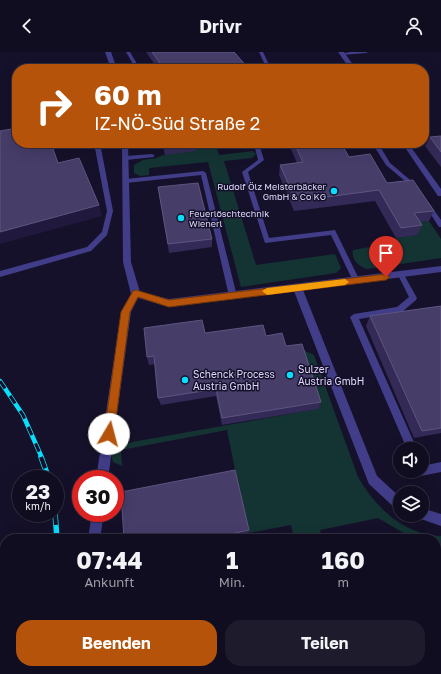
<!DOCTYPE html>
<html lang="de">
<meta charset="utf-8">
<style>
:root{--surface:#100d20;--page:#1e1b2d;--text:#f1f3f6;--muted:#9c9ca5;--line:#302d3e;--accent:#b45309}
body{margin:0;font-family:"Golos Text",sans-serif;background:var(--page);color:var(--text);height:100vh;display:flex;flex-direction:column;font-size:15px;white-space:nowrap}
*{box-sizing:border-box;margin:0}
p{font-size:13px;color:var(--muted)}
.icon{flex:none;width:22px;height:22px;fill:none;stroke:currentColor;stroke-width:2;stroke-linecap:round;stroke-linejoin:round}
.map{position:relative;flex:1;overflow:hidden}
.side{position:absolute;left:0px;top:482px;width:441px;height:140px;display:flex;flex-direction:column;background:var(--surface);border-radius:16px 16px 0 0;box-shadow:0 4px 16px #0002,0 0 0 1px var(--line)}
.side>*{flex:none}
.banner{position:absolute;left:12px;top:12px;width:417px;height:84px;border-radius:16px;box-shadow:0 4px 16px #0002,0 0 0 1px var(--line);background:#b45309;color:#fff;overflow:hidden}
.controls{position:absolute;left:393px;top:390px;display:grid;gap:8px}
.controls a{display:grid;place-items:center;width:36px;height:36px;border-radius:50%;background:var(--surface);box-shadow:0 4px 16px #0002,0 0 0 1px var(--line);font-size:20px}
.speed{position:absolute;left:12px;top:418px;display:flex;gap:8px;font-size:20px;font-weight:700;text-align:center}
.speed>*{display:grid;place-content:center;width:52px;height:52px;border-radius:50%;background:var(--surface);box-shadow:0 4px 16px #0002,0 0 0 1px var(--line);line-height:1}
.speed small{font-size:10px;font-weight:400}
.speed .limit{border:6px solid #d22;background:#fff;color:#111}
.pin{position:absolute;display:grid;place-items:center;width:34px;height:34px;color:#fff;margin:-41px -17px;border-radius:50% 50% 50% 0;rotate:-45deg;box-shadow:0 0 4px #0007}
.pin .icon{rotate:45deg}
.me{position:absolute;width:44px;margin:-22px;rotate:8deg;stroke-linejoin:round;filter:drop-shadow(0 0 3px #0008)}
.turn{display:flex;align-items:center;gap:14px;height:84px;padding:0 16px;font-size:18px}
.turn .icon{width:52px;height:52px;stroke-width:2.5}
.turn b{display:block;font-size:28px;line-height:34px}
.eta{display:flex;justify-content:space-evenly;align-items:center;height:68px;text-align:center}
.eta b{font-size:24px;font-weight:700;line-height:28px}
.action{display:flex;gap:8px;margin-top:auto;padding:8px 16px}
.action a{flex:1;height:46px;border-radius:16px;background:var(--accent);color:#fff;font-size:16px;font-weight:700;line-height:46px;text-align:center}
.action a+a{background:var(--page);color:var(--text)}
header{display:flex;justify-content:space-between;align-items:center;height:52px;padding:0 16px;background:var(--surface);font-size:18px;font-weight:700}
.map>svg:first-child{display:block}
.green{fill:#143433}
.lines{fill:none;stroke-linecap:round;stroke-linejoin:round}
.lane{fill:#413d88;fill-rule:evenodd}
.street{fill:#413d88;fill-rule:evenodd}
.rail-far1-casing{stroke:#09dffc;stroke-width:4.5}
.rail-casing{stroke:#09dffc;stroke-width:5.5}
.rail-far1{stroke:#16112a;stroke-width:3;stroke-dasharray:9;stroke-linecap:butt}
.rail{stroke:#16112a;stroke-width:4;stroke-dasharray:12;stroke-linecap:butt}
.wall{fill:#342a57}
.shaded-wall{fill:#20183d}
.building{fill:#463d69;stroke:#5e5680}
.route{fill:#b45309;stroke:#753606}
.slow{fill:#f59e0b}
.poi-dot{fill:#09dffc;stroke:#16112a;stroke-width:1.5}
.labels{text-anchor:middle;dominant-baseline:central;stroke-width:3;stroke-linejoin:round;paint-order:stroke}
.far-poi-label{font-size:9px;fill:#dfdafe;stroke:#16112a;text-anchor:end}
.poi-label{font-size:10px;fill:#dfdafe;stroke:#16112a;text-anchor:start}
</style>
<header><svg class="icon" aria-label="back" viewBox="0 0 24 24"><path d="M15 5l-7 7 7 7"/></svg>Drivr<svg class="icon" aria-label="person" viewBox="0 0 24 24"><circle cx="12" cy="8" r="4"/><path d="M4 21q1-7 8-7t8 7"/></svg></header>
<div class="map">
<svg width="441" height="622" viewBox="0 0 441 622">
<rect width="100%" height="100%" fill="#16112a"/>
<g class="green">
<polygon points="194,91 215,91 219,103 253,99 256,102 252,106 224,109 256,213 335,202 341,216 336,221 241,235 208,110 149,116 149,123 140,124 134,121 134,113 143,108 156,106"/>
<path d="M429 169 441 187V206L367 217C358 214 351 207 353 198L398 190 396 186 416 183 409 171Z"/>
<path d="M305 299 314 303 358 425C375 455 404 483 441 484V496L436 495V487H414L378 466 320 478 322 487H294L291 473 248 481 227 378 121 398 122 414 113 410C109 400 111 391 115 381L121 380V392L317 357 299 300Z"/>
<polygon points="441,594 441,622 327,622 347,617 436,617 436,595"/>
</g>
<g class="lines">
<g class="lane">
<polygon points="126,0 130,0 140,17 136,17"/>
<polygon points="259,0 263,0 271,17 267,17"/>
<polygon points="350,0 368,0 366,1 342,3 340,2"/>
<polygon points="94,91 100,91 113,159 107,183 91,199 0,225 0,219 87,195 102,180 107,159"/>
<polygon points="226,91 251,91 260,95 264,108 248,120 269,186 335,178 360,229 358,231 354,231 331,183 265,191 242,120 258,108 255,96 246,93 230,95 228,94"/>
<polygon points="372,91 378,91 390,111 416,133 416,135 412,135 386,113"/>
<polygon points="152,102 154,103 154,105 126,108 123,106 126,104"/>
<polygon points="203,119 206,121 237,244 233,247 229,244 201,123 126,131 123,129 126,127"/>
<polygon points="427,150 429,151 441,168 441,175 439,175 424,152"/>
<polygon points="401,220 403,221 417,246 416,248 402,260 359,267 417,397 407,397 350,265 354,262 397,255 409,245 398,223"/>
<polygon points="441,410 441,420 421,424 418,422 416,419 422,419 422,414"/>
<polygon points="441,508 441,518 436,519 436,509"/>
<polygon points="154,617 181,617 179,621 177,622 150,622 152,618"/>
</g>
<g class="street">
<polygon points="105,0 111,0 117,17 111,17"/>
<polygon points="338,0 344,0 356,17 350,17"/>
<polygon points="122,91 128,91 131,210 140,240 169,247 441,214 441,220 303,238 377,424 400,445 400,459 396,457 369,432 294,239 169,255 138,246 131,260 108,427 96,427 121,260 131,242 123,210"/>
<polygon points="276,91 299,91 296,93 257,97 254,95 257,93"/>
<polygon points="402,91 408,91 441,137 441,144 438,144"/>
<polygon points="422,456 441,462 441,474 418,466 416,463 422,463"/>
<polygon points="92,461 104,461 100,487 88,487"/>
<rect x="88" y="617" width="14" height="5"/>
</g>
<defs>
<polyline id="rail-far1" points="0,329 23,363 42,406"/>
<g id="rail">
<polyline points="41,405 49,427"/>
<polyline points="55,461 57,487"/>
<polyline points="52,617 52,622"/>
</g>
</defs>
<use href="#rail-far1" class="rail-far1-casing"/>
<use href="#rail" class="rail-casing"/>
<use href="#rail-far1" class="rail-far1"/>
<use href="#rail" class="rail"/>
</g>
<g class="wall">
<polygon points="146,0 234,0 249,17 158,17"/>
<polygon points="441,84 441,115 425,94 430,85"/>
<polygon points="162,91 195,91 196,99 165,103"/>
<polygon points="290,91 341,91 349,105 387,131 434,159 429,169 420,170 422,173 417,183 396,186 375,149 294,159 279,123 280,113 297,111 290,95"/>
<polygon points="158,135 212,187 212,195 169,201"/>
<polygon points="441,254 441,381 414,386 366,274 370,264"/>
<polygon points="205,281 266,284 286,294 321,350 318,357 222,373 216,344 161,353 158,346 155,312 149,313 147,305"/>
<polygon points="249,478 248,481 221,487 124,487"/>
</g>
<g class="shaded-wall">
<polygon points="197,12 198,17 172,17"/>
<polygon points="99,153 102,164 0,192 0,180"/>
</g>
<g class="building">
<polygon points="152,0 234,0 249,17 199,17 197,12 172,17 164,17"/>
<polygon points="17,76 17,91 51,91 58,111 79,106 99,153 0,180 0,79"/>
<polygon points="441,84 441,100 430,85"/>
<polygon points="163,91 189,91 163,94"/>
<polygon points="294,91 341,91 349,105 370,102 387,131 413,128 434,159 414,161 422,173 401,176 379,138 296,149 280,113 303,110"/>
<polygon points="198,131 212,187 168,192 158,135"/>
<polygon points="441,254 441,376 422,379 370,264"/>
<polygon points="202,268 205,281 263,273 266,284 282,281 286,294 302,292 321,350 222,366 216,337 158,346 154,304 147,305 144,276"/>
<polygon points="235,418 249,478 208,487 124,487 121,440"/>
<polygon points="441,530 441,587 436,588 436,531"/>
</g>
<polygon class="route" points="386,222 390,225 386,228 169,255 138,245 130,260 114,382 112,385 109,386 105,385 104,382 121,260 133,239 136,238 169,248"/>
<polygon class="slow" points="345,227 349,230 345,233 267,243 262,239 267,236"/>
<g class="poi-dot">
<circle cx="334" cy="139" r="4"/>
<circle cx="181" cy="166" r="4"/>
<circle cx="290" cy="323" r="4"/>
<circle cx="185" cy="328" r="4"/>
</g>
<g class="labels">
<g class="far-poi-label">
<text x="326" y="134">Rudolf Ölz Meisterbäcker<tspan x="326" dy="10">GmbH &amp; Co KG</tspan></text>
<text x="189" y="161" text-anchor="start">Feuerlöschtechnik<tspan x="189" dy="10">Wienerl</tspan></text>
</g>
<g class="poi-label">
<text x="298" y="317">Sulzer<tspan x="298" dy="12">Austria GmbH</tspan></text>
<text x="193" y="322">Schenck Process<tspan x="193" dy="12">Austria GmbH</tspan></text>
</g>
</g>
</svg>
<div class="controls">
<a><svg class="icon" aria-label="sound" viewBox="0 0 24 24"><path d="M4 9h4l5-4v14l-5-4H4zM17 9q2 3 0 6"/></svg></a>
<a><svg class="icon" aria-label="layers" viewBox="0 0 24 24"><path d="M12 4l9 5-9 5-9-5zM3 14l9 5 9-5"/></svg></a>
</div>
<div class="speed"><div>23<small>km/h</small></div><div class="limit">30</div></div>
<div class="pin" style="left:386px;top:225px;background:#d93025"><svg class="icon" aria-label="arrive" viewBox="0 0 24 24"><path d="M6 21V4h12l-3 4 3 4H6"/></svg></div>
<svg class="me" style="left:109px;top:382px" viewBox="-20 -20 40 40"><circle r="19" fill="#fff"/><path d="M0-13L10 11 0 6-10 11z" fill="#b45309"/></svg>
<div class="banner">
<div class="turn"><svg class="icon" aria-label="right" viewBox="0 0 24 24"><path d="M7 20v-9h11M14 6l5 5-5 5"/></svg><div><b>60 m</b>IZ-NÖ-Süd Straße 2</div></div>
</div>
<section class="side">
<div class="eta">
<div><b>07:44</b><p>Ankunft</p></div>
<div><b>1</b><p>Min.</p></div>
<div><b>160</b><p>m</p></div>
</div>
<div class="action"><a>Beenden</a><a>Teilen</a></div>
</section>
</div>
